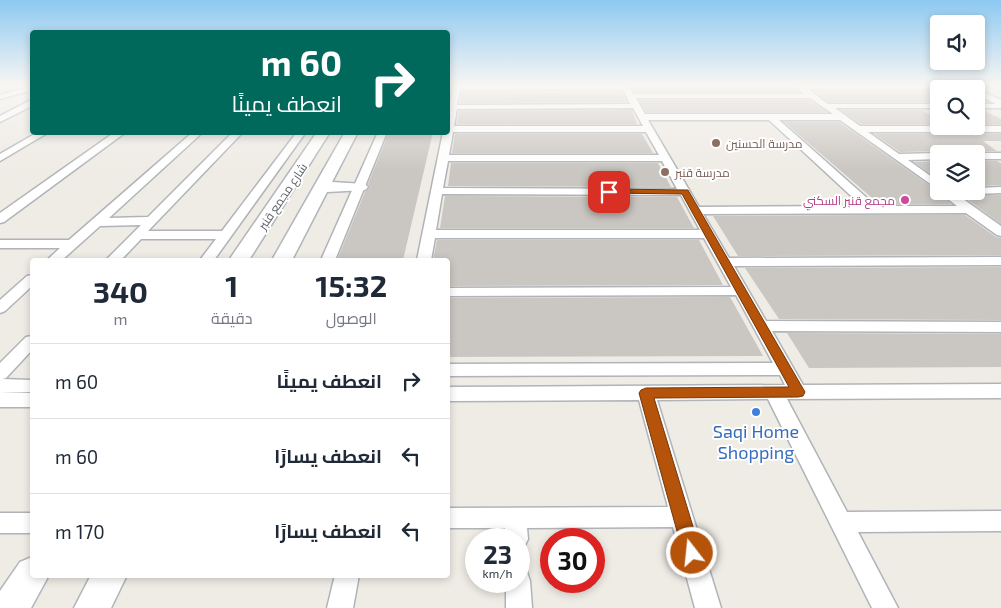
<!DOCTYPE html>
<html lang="ar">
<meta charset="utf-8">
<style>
:root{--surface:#fff;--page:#f6f6f7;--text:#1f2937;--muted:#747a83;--line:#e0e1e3}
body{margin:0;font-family:"Exo 2",Cairo,sans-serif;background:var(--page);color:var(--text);direction:rtl;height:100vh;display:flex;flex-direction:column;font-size:19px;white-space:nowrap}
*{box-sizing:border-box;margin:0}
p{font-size:16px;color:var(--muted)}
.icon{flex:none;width:28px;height:28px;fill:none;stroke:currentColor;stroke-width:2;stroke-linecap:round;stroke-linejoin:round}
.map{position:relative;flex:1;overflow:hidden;direction:ltr}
.panel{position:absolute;left:30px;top:258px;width:420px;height:320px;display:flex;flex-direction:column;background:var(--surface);border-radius:5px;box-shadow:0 2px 8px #0003;direction:rtl}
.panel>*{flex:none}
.banner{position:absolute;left:30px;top:30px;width:420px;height:105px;border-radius:5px;box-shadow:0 2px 8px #0003;direction:rtl;background:#00695c;color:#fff;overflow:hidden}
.controls{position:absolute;left:930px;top:15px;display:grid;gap:10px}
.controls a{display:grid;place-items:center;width:55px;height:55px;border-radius:5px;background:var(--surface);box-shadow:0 2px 8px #0003;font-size:25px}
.speed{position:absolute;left:465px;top:528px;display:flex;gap:10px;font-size:25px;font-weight:700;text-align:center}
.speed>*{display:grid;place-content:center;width:65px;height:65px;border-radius:50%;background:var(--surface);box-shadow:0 2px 8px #0003;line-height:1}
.speed small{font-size:12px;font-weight:400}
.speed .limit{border:8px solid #d22;background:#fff;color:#111}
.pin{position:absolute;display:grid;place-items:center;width:42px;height:42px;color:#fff;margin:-21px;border-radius:10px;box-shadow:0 2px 8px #0006}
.me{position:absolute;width:55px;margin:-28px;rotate:344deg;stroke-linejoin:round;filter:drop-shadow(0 0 4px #0008)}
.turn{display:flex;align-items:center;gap:18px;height:105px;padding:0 25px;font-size:22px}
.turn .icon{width:65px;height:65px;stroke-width:2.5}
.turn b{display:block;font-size:35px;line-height:42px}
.eta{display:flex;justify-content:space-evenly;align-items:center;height:85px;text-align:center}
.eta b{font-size:30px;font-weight:700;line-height:35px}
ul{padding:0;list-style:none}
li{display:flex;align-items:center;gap:15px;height:75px;padding:0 25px;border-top:1px solid var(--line)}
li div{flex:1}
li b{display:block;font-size:19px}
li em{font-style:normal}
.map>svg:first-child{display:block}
.building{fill:#cac6c2}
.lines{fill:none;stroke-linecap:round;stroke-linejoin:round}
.street-casing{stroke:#b0b4b8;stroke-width:3}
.secondary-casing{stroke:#b1b6ba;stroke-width:3}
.street{fill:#fff;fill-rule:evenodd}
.secondary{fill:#fff;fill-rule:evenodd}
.route{fill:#b45309;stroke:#753606}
.education-dot{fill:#8d6e63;stroke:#fff;stroke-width:2}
.hotel-dot{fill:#d1479c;stroke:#fff;stroke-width:2}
.shop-dot{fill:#3f7fe0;stroke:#fff;stroke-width:2}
.labels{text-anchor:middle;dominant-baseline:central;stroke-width:4;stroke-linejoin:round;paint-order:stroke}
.far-education-label{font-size:12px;fill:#785e54;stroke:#fff;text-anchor:start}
.far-street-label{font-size:12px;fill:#5d6266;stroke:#fff}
.far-hotel-label{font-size:12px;fill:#b23c85;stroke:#fff;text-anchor:end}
.near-shop-label{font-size:18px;fill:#366cbe;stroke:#fff}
</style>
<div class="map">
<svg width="1001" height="608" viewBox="0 0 1001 608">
<rect width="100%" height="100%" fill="#efebe5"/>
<g class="building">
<polygon points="632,85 785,85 799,92 634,92"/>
<polygon points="622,91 627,102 460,103 462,92"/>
<polygon points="814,91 939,91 939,102 829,102"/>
<polygon points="639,100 809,100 827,112 646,112"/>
<polygon points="632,110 637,124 457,124 459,111"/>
<polygon points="841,110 922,110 939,120 939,124 861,124"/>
<polygon points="976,110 983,110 1001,119 1001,124 976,124"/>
<polygon points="784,122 839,122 936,190 951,204 879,204"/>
<polygon points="389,132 433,132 403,260 337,260 365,192 370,187 368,184"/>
<polygon points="455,134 642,134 653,153 452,153"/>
<polygon points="874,134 973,134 976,136 976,134 1001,134 1001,141 983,141 997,151 976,151 971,154 939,151 900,152"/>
<polygon points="939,161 939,180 914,162"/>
<polygon points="976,161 997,161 1001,163 1001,185 976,186"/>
<polygon points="451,163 658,163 671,187 448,186"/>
<polygon points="960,194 1001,195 1001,224"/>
<polygon points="445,196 677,197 694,228 440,228"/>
<polygon points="869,215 965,215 996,237 1001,238 1001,255 738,256 713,216"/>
<polygon points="437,240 699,240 723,285 448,286 448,260 433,260"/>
<polygon points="1001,267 1001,320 779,319 745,268"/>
<polygon points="730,297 763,356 448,357 448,298"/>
<polygon points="787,333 1001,334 1001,367 809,368"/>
</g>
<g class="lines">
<defs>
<g id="street">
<path d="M453 85H628L633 94H804L793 85H970L969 89H808L828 104H939V108H835L860 126H1001V132H868L899 154 939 153 942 154H939V159L908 160 939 182V190L840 120H779L876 206H957L940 193 938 191H952L1001 226V236L997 235 966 213 703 214 729 258 1001 257V265L734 266 766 321 1001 322V332L772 331 803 385 1001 384V398L787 399 847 512 1001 511V531L858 532 898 608H872L768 399 657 400 721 608H695L673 527 527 528 528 539 524 547 519 549V539H504L505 528H448V508L668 507 639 400 448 401V387L785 385 780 375 448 376V364L773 363 736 295 448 296V288L731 287 704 238H435L431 260H417L443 132H448V113ZM623 89 630 104 457 105 460 90ZM636 98H810L833 114H645ZM633 108 643 126H454L457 109ZM648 120H769L862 206 699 207ZM453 132H646L659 155H449ZM448 161H662L677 189 443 188ZM442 194 681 195 700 230H436Z"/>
<polygon points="32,86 32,90 0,99 0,95"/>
<polygon points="976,89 1001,100 1001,108 976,108 976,104 996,104 976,94"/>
<polygon points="29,101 32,101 32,106 0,122 0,116"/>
<polygon points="38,132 49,132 0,161 0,154"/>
<polygon points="115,132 126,132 4,222 0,223 0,213"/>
<polygon points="193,132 203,132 109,218 148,217 233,132 243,132 148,231 222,231 297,132 306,132 214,260 200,260 216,239 141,239 121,260 106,260 141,225 100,226 62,260 47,260 60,248 0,248 0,240 69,240"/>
<polygon points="378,132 387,132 335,260 321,260"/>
<polygon points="976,153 1001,153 1001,159 976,159 976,154 973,154"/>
<polygon points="1001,187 1001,193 976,194 971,191 976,191 976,188"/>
<polygon points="32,275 32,286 5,311 0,313 0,300 27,276"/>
<polygon points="32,336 32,350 6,378 2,379 32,380 32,392 0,393 0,363 26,337"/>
<rect x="0" y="393" width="32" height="14"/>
<rect x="0" y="513" width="32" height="20"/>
<polygon points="519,569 527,572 530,581 532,608 506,608 506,581 519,581"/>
<polygon points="335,575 359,575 353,608 327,608"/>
</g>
<g id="secondary">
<polygon points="317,132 330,132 249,260 229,260"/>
<polygon points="345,132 358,132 332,182 365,184 368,187 365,190 327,192 292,260 272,260"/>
<polygon points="32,557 32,575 49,575 31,608 0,608 0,591 20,562"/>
<polygon points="91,575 127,575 111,608 74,608"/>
</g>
</defs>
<use href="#street" class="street-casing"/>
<use href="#secondary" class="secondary-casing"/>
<use href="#street" class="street"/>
<use href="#secondary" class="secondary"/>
</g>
<linearGradient id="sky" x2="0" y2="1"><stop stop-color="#8dc9f1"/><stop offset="0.5" stop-color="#f8f6f3"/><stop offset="1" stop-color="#f8f6f3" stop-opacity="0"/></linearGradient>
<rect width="1001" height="170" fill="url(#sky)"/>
<polygon class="route" points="609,189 688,190 805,392 803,396 798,397 654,398 701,553 698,559 692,562 686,559 683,553 639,393 641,390 646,388 789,387 682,194 606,193 606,190"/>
<g class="education-dot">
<circle cx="716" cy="143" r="5"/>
<circle cx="665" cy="172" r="5"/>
</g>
<circle class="hotel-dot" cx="905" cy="200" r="5"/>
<circle class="shop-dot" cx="756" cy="412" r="5"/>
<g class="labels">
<g class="far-education-label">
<text x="726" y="143">مدرسة الحسنين</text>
<text x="675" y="172">مدرسة قنبر</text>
</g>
<g class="far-street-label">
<text transform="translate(282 196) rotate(-56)">شارع مجمع قنبر</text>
</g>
<g class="far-hotel-label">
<text x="895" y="200">مجمع قنبر السكني</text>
</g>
<g class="near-shop-label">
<text x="756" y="431">Saqi Home<tspan x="756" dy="21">Shopping</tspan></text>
</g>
</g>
</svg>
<div class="controls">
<a><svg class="icon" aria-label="sound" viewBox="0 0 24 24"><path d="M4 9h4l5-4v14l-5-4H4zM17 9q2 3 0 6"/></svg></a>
<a><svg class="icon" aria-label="search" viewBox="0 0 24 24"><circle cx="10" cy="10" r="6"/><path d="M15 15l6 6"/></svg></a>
<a><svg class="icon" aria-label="layers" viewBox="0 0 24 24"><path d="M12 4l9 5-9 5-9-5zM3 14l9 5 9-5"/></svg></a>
</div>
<div class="speed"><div>23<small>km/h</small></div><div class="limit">30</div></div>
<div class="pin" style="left:609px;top:192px;background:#d93025"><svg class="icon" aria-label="arrive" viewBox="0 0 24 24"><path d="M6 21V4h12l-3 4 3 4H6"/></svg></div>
<svg class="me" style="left:692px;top:553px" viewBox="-20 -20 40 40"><circle r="17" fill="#b45309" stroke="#fff" stroke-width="3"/><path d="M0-11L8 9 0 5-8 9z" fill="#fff"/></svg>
<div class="banner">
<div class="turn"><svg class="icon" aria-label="right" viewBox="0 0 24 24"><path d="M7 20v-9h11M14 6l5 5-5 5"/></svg><div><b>60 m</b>انعطف يمينًا</div></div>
</div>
<section class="panel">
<div class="eta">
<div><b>15:32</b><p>الوصول</p></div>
<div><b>1</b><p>دقيقة</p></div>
<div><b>340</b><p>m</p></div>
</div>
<ul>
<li><svg class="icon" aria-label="right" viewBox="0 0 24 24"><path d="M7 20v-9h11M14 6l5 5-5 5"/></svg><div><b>انعطف يمينًا</b></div><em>60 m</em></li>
<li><svg class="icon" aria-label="left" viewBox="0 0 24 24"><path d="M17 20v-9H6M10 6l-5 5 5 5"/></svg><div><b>انعطف يسارًا</b></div><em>60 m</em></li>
<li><svg class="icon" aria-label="left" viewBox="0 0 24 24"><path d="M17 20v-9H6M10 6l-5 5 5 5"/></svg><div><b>انعطف يسارًا</b></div><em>170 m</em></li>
</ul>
</section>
</div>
